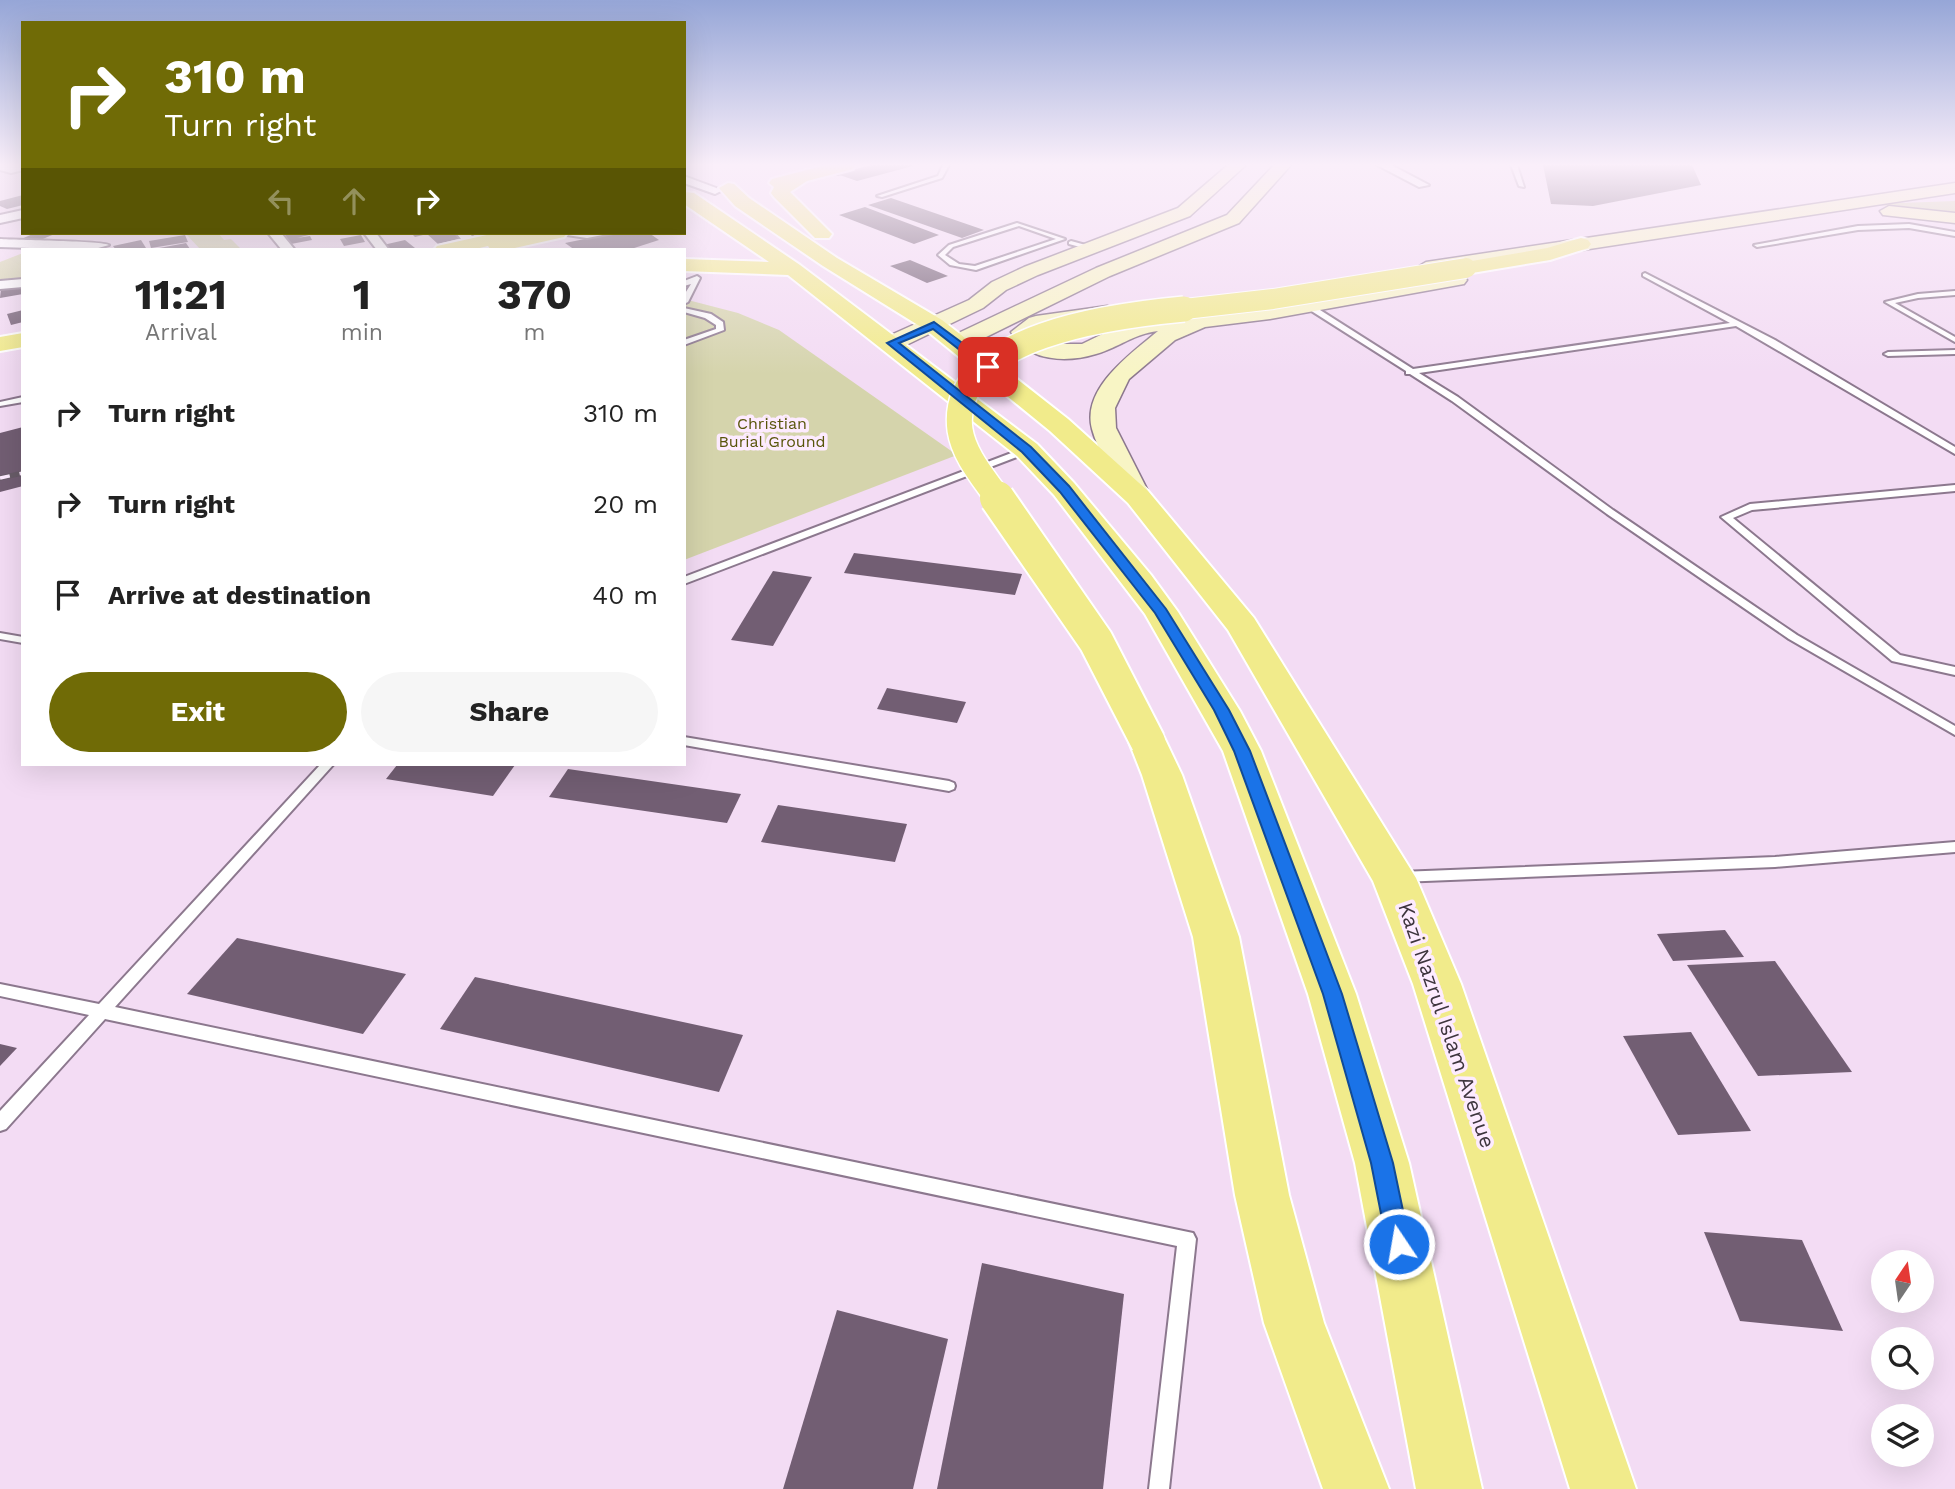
<!DOCTYPE html>
<style>
:root{--surface:#fff;--page:#f6f6f6;--text:#222;--muted:#767676;--accent:#706b06}
body{margin:0;font-family:"Work Sans",sans-serif;background:var(--page);color:var(--text);height:100vh;display:flex;flex-direction:column;font-size:26px;white-space:nowrap}
*{box-sizing:border-box;margin:0}
p{font-size:23px;color:var(--muted)}
.icon{flex:none;width:38px;height:38px;fill:none;stroke:currentColor;stroke-width:2;stroke-linecap:round;stroke-linejoin:round}
.map{position:relative;flex:1;overflow:hidden}
.panel{position:absolute;left:21px;top:248px;width:665px;height:518px;display:flex;flex-direction:column;background:var(--surface);border-radius:0px;box-shadow:0 7px 28px #0002}
.panel>*{flex:none}
.top-card{position:absolute;left:21px;top:21px;width:665px;height:214px;border-radius:0px;box-shadow:0 7px 28px #0002;background:#706b06;color:#fff;overflow:hidden}
.needle{width:46px;rotate:13deg}
.controls{position:absolute;left:1871px;top:1250px;display:grid;gap:14px}
.controls a{display:grid;place-items:center;width:63px;height:63px;border-radius:50%;background:var(--surface);box-shadow:0 7px 28px #0002;font-size:35px}
.pin{position:absolute;display:grid;place-items:center;width:60px;height:60px;color:#fff;margin:-30px;border-radius:14px;box-shadow:0 4px 10px #0006}
.me{position:absolute;width:77px;margin:-38px;rotate:348deg;stroke-linejoin:round;filter:drop-shadow(0 0 5px #0008)}
.turn{display:flex;align-items:center;gap:24px;height:147px;padding:0 28px;font-size:32px}
.turn .icon{width:91px;height:91px;stroke-width:2.5}
.turn b{display:block;font-size:49px;line-height:60px}
.lanes{display:flex;align-items:center;height:66px;padding:0 28px;background:#0003;justify-content:center;gap:35px;direction:ltr}
.lanes .off{opacity:.35}
.eta{display:flex;justify-content:space-evenly;align-items:center;height:119px;text-align:center}
.eta b{font-size:42px;font-weight:700;line-height:49px}
.cta{display:flex;gap:14px;margin-top:auto;padding:14px 28px}
.cta a{flex:1;height:80px;border-radius:42px;background:var(--accent);color:#fff;font-size:28px;font-weight:700;line-height:80px;text-align:center}
.cta a+a{background:var(--page);color:var(--text)}
ul{padding:0;list-style:none}
li{display:flex;align-items:center;gap:21px;height:91px;padding:0 28px}
li div{flex:1}
li b{display:block;font-size:26px}
li em{font-style:normal}
.map>svg:first-child{display:block}
.green{fill:#d5d4ac}
.building{fill:#725e73}
.lines{fill:none;stroke-linecap:round;stroke-linejoin:round}
.lane-casing{stroke:#8c788e;stroke-width:4}
.street-casing{stroke:#8c788e;stroke-width:4}
.secondary-casing{stroke:#8c788e;stroke-width:3}
.primary-casing{stroke:#fff;stroke-width:4}
.lane{fill:#fff;fill-rule:evenodd}
.street{fill:#fff;fill-rule:evenodd}
.secondary{fill:#f8f5c5;fill-rule:evenodd}
.primary{fill:#f1eb8b;fill-rule:evenodd}
.rail-casing{stroke:#685c68;stroke-width:5}
.rail{stroke:#fdebff;stroke-width:3.5;stroke-dasharray:10;stroke-linecap:butt}
.primary-bridge-far2-casing{stroke:#fff;stroke-width:22;stroke-linecap:butt}
.primary-bridge-far1-casing{stroke:#fff;stroke-width:28;stroke-linecap:butt}
.primary-bridge-casing{stroke:#fff;stroke-width:38;stroke-linecap:butt}
.primary-bridge-far2{stroke:#f1eb8b;stroke-width:20}
.primary-bridge-far1{stroke:#f1eb8b;stroke-width:25}
.primary-bridge{stroke:#f1eb8b;stroke-width:34}
.route{fill:#1a73e8;stroke:#114b97;stroke-width:2}
.labels{text-anchor:middle;dominant-baseline:central;stroke-width:7;stroke-linejoin:round;paint-order:stroke}
.far-park-label{font-size:16px;fill:#59550b;stroke:#fdebff}
.near-street-label{font-size:21px;fill:#3e353e;stroke:#fdebff}
</style>
<div class="map">
<svg width="1955" height="1489" viewBox="0 0 1955 1489">
<rect width="100%" height="100%" fill="#f3dcf4"/>
<g class="green">
<polygon points="1955,201 1955,213 1871,204"/>
<polygon points="185,233 218,233 224,240 231,239 242,250 201,250"/>
<polygon points="23,253 23,278 0,280 0,262"/>
<polygon points="684,299 738,313 779,330 957,455 684,560"/>
</g>
<g class="building">
<polygon points="870,165 913,165 913,166 857,181 837,174"/>
<polygon points="1543,165 1692,165 1701,185 1593,206 1551,204"/>
<polygon points="23,195 23,205 7,209 0,206 0,201"/>
<polygon points="891,198 984,230 962,238 868,205"/>
<polygon points="865,207 939,235 914,244 839,215"/>
<polygon points="35,233 57,233 38,241 19,240"/>
<polygon points="284,233 308,233 309,235 297,238 310,236 312,240 291,244"/>
<polygon points="411,233 455,233 462,238 438,244 427,234 415,237"/>
<polygon points="614,233 649,233 659,240 628,250 575,250 565,243"/>
<polygon points="185,235 188,242 151,248 149,241"/>
<polygon points="361,235 365,242 344,246 340,239"/>
<polygon points="141,240 146,248 116,250 113,246"/>
<polygon points="405,240 415,248 389,250 383,245"/>
<polygon points="186,243 190,249 154,250 154,249"/>
<polygon points="910,260 948,276 927,283 890,266"/>
<polygon points="23,284 23,294 0,298 1,288"/>
<polygon points="23,310 23,322 11,325 7,314"/>
<polygon points="23,427 23,486 0,492 0,433"/>
<polygon points="854,553 1022,574 1015,595 844,573"/>
<polygon points="773,571 812,577 773,646 731,640"/>
<polygon points="887,688 966,702 957,723 877,709"/>
<polygon points="397,765 515,765 493,796 386,779"/>
<polygon points="568,769 741,794 727,823 549,797"/>
<polygon points="778,805 907,824 895,862 761,842"/>
<polygon points="1725,930 1744,957 1673,961 1657,934"/>
<polygon points="237,938 406,974 363,1034 187,994"/>
<polygon points="1775,961 1852,1072 1758,1076 1687,965"/>
<polygon points="475,977 743,1035 719,1092 440,1029"/>
<polygon points="1691,1032 1751,1131 1678,1135 1623,1036"/>
<polygon points="0,1044 17,1048 0,1066"/>
<polygon points="1704,1232 1802,1240 1843,1331 1740,1321"/>
<polygon points="982,1263 1124,1294 1103,1489 937,1489"/>
<polygon points="837,1310 948,1339 913,1489 783,1489"/>
</g>
<g class="lines">
<defs>
<g id="lane">
<polygon points="859,165 870,165 838,174 835,172"/>
<polygon points="943,165 949,165 942,178 882,197 877,196 938,176"/>
<polygon points="1511,165 1517,165 1524,187 1519,186"/>
<path d="M1017 223 1065 239 976 270 950 265 938 255 949 245ZM1019 226 1056 239 975 266 959 264 945 255 953 247Z"/>
<polygon points="1909,224 1955,232 1955,236 1909,228 1858,230 1757,247 1754,245 1858,226"/>
<polygon points="553,233 613,233 587,238"/>
<polygon points="1071,241 1093,247 1094,248 1091,250 1069,244 1069,242"/>
<polygon points="1645,273 1775,340 1955,447 1955,454 1736,326 1419,373 1458,397 1613,510 1797,635 1955,726 1955,735 1789,639 1607,514 1452,401 1410,374 1406,374 1406,371 1302,305 1309,303 1413,369 1730,323 1643,276 1643,274"/>
<polygon points="697,276 700,278 688,302 684,304 684,295 691,284 684,286 684,281"/>
<polygon points="1955,291 1955,295 1918,298 1895,303 1955,337 1955,342 1885,302 1918,294"/>
<polygon points="684,308 711,314 723,322 724,330 684,345 684,340 716,329 716,325 705,318 684,312"/>
<polygon points="1955,350 1955,354 1888,356 1884,354 1888,352"/>
<polygon points="23,397 23,402 0,406 0,402"/>
<polygon points="1027,447 1031,450 1030,452 684,584 684,577"/>
<polygon points="1955,485 1955,491 1752,510 1733,518 1900,655 1955,667 1955,675 1892,661 1721,517 1750,504"/>
<polygon points="0,633 23,637 23,643 0,639"/>
<polygon points="684,737 949,781 954,783 955,786 954,789 949,791 684,745"/>
<polygon points="320,765 333,765 115,1007 1193,1233 1196,1239 1169,1489 1149,1489 1177,1246 105,1019 6,1129 0,1131 0,1111 89,1015 0,996 0,984 99,1004"/>
<polygon points="1955,842 1955,852 1775,867 1400,882 1395,881 1393,877 1395,873 1400,872 1775,857"/>
</g>
<g id="street">
<polygon points="0,165 23,165 23,170 11,173 0,170"/>
<polygon points="1377,165 1391,165 1429,185 1419,187"/>
<polygon points="684,176 719,189 721,191 715,194 684,183"/>
<polygon points="23,210 23,218 0,223 0,215"/>
<polygon points="268,233 281,233 295,250 282,250"/>
<polygon points="364,233 376,233 389,250 377,250"/>
<polygon points="456,233 469,233 479,244 478,247 468,247"/>
<path d="M0 239C16 240 104 241 109 245L91 250 0 247Z"/>
<polygon points="23,279 23,287 0,289 0,281"/>
</g>
<g id="secondary">
<polygon points="1228,165 1246,165 1190,216 1038,275 1006,290 983,308 900,348 884,348 881,343 884,338 969,300 992,282 1024,267 1178,208"/>
<polygon points="1274,165 1291,165 1239,223 1110,276 966,347 950,347 947,342 950,337 1096,268 1227,215"/>
<polygon points="1955,183 1955,193 1426,274 1416,268 1426,262"/>
<polygon points="1889,206 1955,213 1955,223 1883,215 1880,211"/>
<path d="M1457 274 1464 276 1467 280 1464 284 1270 319 1205 327 1175 340 1129 379 1115 408 1116 428 1151 497 1147 503 1138 505 1129 503 1125 497C1114 475 1098 452 1092 429 1081 388 1132 353 1158 331 1131 335 1120 347 1096 354 1067 363 1027 362 1011 332L1029 318 1036 316 1107 306 1114 308 1117 312 1114 316 1042 327 1034 334 1040 340 1052 344H1082L1117 327 1139 322 1270 307Z"/>
</g>
<g id="primary">
<polygon points="826,165 855,165 853,169 807,181 790,192 832,234 829,238 815,238 774,197 771,193 774,187 769,183 772,179"/>
<polygon points="728,183 734,184 749,198 837,258 942,320 1068,419 1148,491 1254,618 1416,878 1461,984 1636,1489 1570,1489 1413,984 1373,881 1228,630 1128,503 1050,431 926,330 823,266 735,206 719,188"/>
<polygon points="684,192 694,193 800,265 1037,444 1074,483 1151,575 1178,612 1240,711 1261,751 1356,994 1409,1163 1482,1489 1416,1489 1355,1163 1308,994 1223,751 1145,614 1054,495 1017,456 788,275 684,271 684,259 769,262 684,204"/>
<polygon points="496,233 567,233 564,237 506,250 491,250 488,246 471,250 434,250 437,246"/>
<polygon points="1581,238 1588,240 1591,244 1588,248 1550,260 1466,274 1459,272 1455,268 1459,264 1466,262 1547,248"/>
<polygon points="23,333 23,347 0,351 0,337"/>
<polygon points="1148,729 1162,733 1182,775 1239,937 1289,1195 1324,1323 1389,1489 1323,1489 1264,1323 1235,1195 1193,937 1142,775 1129,742 1134,733"/>
</g>
</defs>
<use href="#lane" class="lane-casing"/>
<use href="#street" class="street-casing"/>
<use href="#secondary" class="secondary-casing"/>
<use href="#primary" class="primary-casing"/>
<use href="#lane" class="lane"/>
<use href="#street" class="street"/>
<use href="#secondary" class="secondary"/>
<use href="#primary" class="primary"/>
<defs>
<polyline id="rail" points="0,478 23,473"/>
</defs>
<use href="#rail" class="rail-casing"/>
<use href="#rail" class="rail"/>
<defs>
<polyline id="primary-bridge-far2" points="1167,311 1273,299 1466,268"/>
<path id="primary-bridge-far1" d="M999 500C984 478 964 456 960 430 947 334 1120 315 1184 309"/>
<polyline id="primary-bridge" points="997,498 1096,641 1148,742"/>
</defs>
<use href="#primary-bridge-far2" class="primary-bridge-far2-casing"/>
<use href="#primary-bridge-far1" class="primary-bridge-far1-casing"/>
<use href="#primary-bridge" class="primary-bridge-casing"/>
<use href="#primary-bridge-far2" class="primary-bridge-far2"/>
<use href="#primary-bridge-far1" class="primary-bridge-far1"/>
<use href="#primary-bridge" class="primary-bridge"/>
</g>
<linearGradient id="sky" x2="0" y2="1"><stop stop-color="#96a6d7"/><stop offset="0.44" stop-color="#faeffa"/><stop offset="1" stop-color="#faeffa" stop-opacity="0"/></linearGradient>
<rect width="1955" height="374" fill="url(#sky)"/>
<polygon class="route" points="934,322 992,365 992,369 984,369 933,329 899,343 1031,447 1069,486 1166,609 1229,710 1250,751 1342,994 1393,1163 1410,1244 1407,1253 1399,1256 1390,1253 1387,1244 1371,1163 1323,994 1234,751 1214,710 1155,613 1060,492 1022,452 887,343"/>
<g class="labels">
<g class="far-park-label">
<text x="772" y="423">Christian<tspan x="772" dy="18">Burial Ground</tspan></text>
</g>
<g class="near-street-label">
<text transform="translate(1447 1025) rotate(71)">Kazi Nazrul Islam Avenue</text>
</g>
</g>
</svg>
<div class="controls">
<a><svg class="needle" viewBox="-14 -14 28 28"><path d="M0-13l5 13h-10z" fill="#e53935"/><path d="M0 13l5-13h-10z" fill="#767676"/></svg></a>
<a><svg class="icon" aria-label="search" viewBox="0 0 24 24"><circle cx="10" cy="10" r="6"/><path d="M15 15l6 6"/></svg></a>
<a><svg class="icon" aria-label="layers" viewBox="0 0 24 24"><path d="M12 4l9 5-9 5-9-5zM3 14l9 5 9-5"/></svg></a>
</div>
<div class="pin" style="left:988px;top:367px;background:#d93025"><svg class="icon" aria-label="arrive" viewBox="0 0 24 24"><path d="M6 21V4h12l-3 4 3 4H6"/></svg></div>
<svg class="me" style="left:1399px;top:1244px" viewBox="-20 -20 40 40"><circle r="17" fill="#1a73e8" stroke="#fff" stroke-width="3"/><path d="M0-11L8 9 0 5-8 9z" fill="#fff"/></svg>
<div class="top-card">
<div class="turn"><svg class="icon" aria-label="right" viewBox="0 0 24 24"><path d="M7 20v-9h11M14 6l5 5-5 5"/></svg><div><b>310 m</b>Turn right</div></div>
<div class="lanes"><svg class="icon off" aria-label="left" viewBox="0 0 24 24"><path d="M17 20v-9H6M10 6l-5 5 5 5"/></svg><svg class="icon off" aria-label="ahead" viewBox="0 0 24 24"><path d="M12 20V5M6 11l6-6 6 6"/></svg><svg class="icon" aria-label="right" viewBox="0 0 24 24"><path d="M7 20v-9h11M14 6l5 5-5 5"/></svg></div>
</div>
<section class="panel">
<div class="eta">
<div><b>11:21</b><p>Arrival</p></div>
<div><b>1</b><p>min</p></div>
<div><b>370</b><p>m</p></div>
</div>
<ul>
<li><svg class="icon" aria-label="right" viewBox="0 0 24 24"><path d="M7 20v-9h11M14 6l5 5-5 5"/></svg><div><b>Turn right</b></div><em>310 m</em></li>
<li><svg class="icon" aria-label="right" viewBox="0 0 24 24"><path d="M7 20v-9h11M14 6l5 5-5 5"/></svg><div><b>Turn right</b></div><em>20 m</em></li>
<li><svg class="icon" aria-label="arrive" viewBox="0 0 24 24"><path d="M6 21V4h12l-3 4 3 4H6"/></svg><div><b>Arrive at destination</b></div><em>40 m</em></li>
</ul>
<div class="cta"><a>Exit</a><a>Share</a></div>
</section>
</div>
